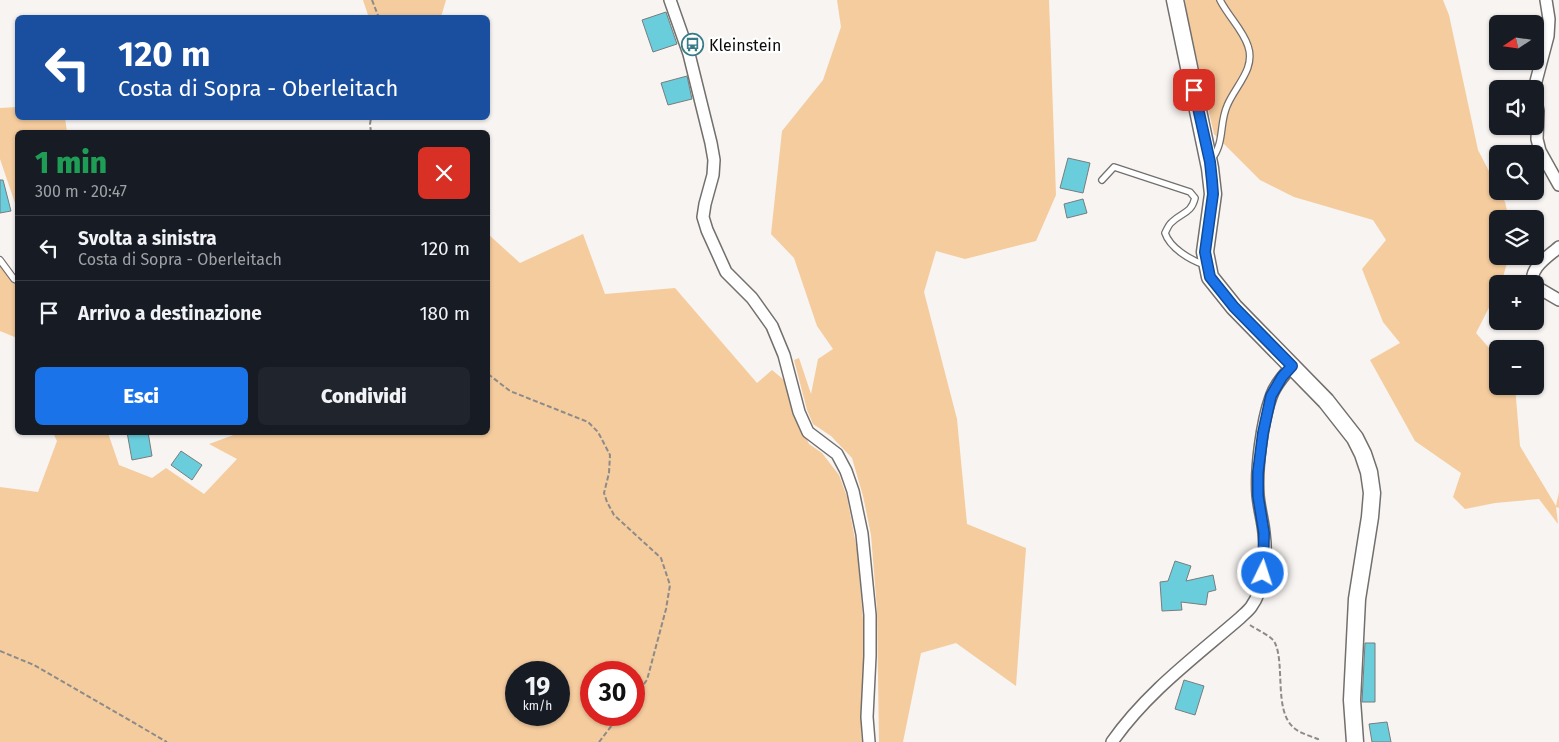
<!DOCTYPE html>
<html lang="it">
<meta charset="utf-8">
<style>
:root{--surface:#171b24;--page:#20242c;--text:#f1f3f6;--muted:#9ea1a6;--line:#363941;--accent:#1a73e8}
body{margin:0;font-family:"Fira Sans",sans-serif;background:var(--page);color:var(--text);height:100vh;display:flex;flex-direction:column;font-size:19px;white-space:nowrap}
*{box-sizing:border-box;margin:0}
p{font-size:16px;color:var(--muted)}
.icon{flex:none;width:28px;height:28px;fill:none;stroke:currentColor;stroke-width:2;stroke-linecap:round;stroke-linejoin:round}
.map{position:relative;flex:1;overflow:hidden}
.sheet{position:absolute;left:15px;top:130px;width:475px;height:305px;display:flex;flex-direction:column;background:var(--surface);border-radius:8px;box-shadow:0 1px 4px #0004}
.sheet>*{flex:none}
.guide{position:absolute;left:15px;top:15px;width:475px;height:105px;border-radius:8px;box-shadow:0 1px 4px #0004;background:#1a4fa0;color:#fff;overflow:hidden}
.needle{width:32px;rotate:257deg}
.buttons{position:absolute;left:1489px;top:15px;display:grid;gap:10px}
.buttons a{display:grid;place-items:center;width:55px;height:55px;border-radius:8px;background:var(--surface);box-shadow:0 1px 4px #0004;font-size:25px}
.speed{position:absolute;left:505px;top:661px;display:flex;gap:10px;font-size:25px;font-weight:700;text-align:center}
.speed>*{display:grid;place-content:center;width:65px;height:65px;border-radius:50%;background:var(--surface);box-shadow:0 1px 4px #0004;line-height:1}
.speed small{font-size:12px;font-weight:400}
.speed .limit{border:8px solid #d22;background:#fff;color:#111}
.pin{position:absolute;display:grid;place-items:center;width:42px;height:42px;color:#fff;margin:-21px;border-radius:10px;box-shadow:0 2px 8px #0006}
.me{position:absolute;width:55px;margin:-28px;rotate:4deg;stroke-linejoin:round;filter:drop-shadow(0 0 4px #0008)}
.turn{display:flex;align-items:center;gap:18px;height:105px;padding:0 20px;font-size:22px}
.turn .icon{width:65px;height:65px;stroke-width:2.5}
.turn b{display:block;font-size:35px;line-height:42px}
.round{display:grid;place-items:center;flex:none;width:52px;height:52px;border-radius:8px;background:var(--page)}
.summary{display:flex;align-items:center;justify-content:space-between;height:85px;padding:0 20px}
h1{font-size:30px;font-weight:800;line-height:38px;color:#1e9e55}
.primary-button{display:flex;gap:10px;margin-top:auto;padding:10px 20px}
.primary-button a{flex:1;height:58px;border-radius:8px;background:var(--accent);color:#fff;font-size:20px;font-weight:800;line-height:58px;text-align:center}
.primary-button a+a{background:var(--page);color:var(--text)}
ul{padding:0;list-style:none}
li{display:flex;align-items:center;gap:15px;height:65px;padding:0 20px;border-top:1px solid var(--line)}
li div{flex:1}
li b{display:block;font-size:19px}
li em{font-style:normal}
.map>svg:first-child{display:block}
.green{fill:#f5cc9e;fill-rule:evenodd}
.building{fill:#6acddc;stroke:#787d7d}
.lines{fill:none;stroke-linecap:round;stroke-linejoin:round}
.lane-casing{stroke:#726f6d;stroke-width:8}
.street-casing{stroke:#726f6d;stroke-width:14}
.secondary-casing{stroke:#726f6d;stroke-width:19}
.path{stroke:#8d8b89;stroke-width:2;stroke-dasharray:5 2.5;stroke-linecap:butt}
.lane{stroke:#fff;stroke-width:5.5}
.street{stroke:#fff;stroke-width:11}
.secondary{stroke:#fff;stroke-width:16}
.route-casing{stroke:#114b97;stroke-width:12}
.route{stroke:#1a73e8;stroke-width:9}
.labels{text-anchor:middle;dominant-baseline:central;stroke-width:4.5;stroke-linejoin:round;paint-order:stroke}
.poi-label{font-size:16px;fill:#0d0c0b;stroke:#fff;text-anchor:start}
</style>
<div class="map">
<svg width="1559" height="742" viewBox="0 0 1559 742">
<rect width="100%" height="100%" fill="#f7f4f1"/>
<g class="green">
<polygon points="363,0 446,0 441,17 369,18"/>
<polygon points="837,0 1049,0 1056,195 1036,241 965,259 936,251 924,292 957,419 967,524 1026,548 1016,686 956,643 921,653 903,742 879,742 877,609 871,535 863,496 852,458 831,436 813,424 807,410 794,360 799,358 811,394 818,359 833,349 817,326 794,258 771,234 782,131 823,80 841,27"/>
<polygon points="1185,0 1443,0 1449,15 1478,150 1505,202 1509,219 1498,219 1498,256 1509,256 1501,284 1498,284 1497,292 1476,333 1497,357 1498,386 1515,386 1520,446 1556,506 1559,492 1559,508 1556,507 1558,524 1539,499 1495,503 1465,509 1453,497 1461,473 1415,441 1370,360 1400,343 1383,322 1362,269 1386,240 1373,220 1294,197 1260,180 1214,134 1186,12"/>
<polygon points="17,107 18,118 65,118 67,132 18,132 17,209 0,159 0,108"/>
<path d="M488 234 520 263 583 234 605 294 675 288 757 383 772 370 784 380 794 412 809 444 822 453 839 475 847 497 857 550 864 631 861 731 862 742H0V487L38 492 57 441 53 433H108L119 465 152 478 166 468 204 494 237 459 209 444 239 433 488 432ZM516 672H559V715H516ZM591 672H634V715H591Z"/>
<polygon points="0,265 10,280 17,285 17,338 0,331"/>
</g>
<g class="building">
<polygon points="666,12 677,44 653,52 642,20"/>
<polygon points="687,76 692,99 668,105 661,83"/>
<polygon points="1068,158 1090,163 1083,193 1060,188"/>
<polygon points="0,180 3,180 11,211 0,213"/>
<polygon points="1083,199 1087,213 1067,218 1064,204"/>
<polygon points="127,432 148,432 152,456 132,460"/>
<polygon points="181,451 202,465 192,480 171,465"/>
<polygon points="1175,561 1191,566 1186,581 1213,575 1216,590 1208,592 1206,605 1181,602 1182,610 1162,611 1160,582 1168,581"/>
<polygon points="1365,643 1375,643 1375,702 1362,702"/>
<polygon points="1184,680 1204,686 1195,715 1175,709"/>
<polygon points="1387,722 1391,742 1372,742 1369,724"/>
</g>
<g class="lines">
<defs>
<g id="lane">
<path d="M1211 160C1225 143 1219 124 1227 106 1235 86 1256 69 1248 46 1243 30 1228 16 1220 0"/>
<path d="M1102 180 1114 167 1190 192 1195 198C1191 214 1182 212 1172 222 1169 224 1167 229 1165 233 1170 248 1190 260 1205 265"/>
<polyline points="0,260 14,279 18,281"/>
</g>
<g id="street">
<polyline points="670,0 689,54 711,143 714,160 713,175 705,204 703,217 707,230 726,272 752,298 772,326 784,355 799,412 808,432 837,454 846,471 853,491 862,534 870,615 870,656 867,717 869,742"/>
<polyline points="1534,89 1548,36 1549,19 1546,0"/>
<polyline points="1535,96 1538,111 1537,139 1540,151 1559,185"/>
<path d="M1534 284C1527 269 1549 256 1559 247"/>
<polyline points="1535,286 1559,300"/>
<path d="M1112 742C1146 693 1195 657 1240 618 1243 615 1248 611 1251 607 1265 588 1267 556 1264 533 1263 521 1259 508 1258 495 1256 469 1262 422 1271 397 1275 385 1284 375 1292 366"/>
</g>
<polyline id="secondary" points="1175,0 1210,168 1213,194 1205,252 1210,277 1234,307 1326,401 1355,438 1363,454 1369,472 1372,493 1370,517 1357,599 1352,700 1355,742"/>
</defs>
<use href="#lane" class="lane-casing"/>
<use href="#street" class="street-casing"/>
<use href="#secondary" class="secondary-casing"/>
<g class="path">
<polyline points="372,0 379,18"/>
<polyline points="371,132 370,124 371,118"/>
<polyline points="488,374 510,391 588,422 598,432 610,455 609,473 604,493 607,502 614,515 661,558 670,585 666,609 647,680 634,697"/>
<path d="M1250 625C1257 630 1272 636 1275 643 1285 664 1274 710 1293 727 1299 733 1310 736 1318 739L1319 742"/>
<polyline points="0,651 34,665 167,742"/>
<polyline points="599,742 620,715"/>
</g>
<use href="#lane" class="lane"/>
<use href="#street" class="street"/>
<use href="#secondary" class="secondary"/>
</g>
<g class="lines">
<defs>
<polyline id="route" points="1194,90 1210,162 1212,181 1213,194 1205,252 1210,277 1234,307 1292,366 1282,377 1271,396 1263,433 1258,472 1258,496 1264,533 1263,573"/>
</defs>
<use href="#route" class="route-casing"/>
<use href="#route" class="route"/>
</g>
<defs>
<symbol id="bus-ring" viewBox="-11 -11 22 22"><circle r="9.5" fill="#fff" stroke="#367d87" stroke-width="1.5"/><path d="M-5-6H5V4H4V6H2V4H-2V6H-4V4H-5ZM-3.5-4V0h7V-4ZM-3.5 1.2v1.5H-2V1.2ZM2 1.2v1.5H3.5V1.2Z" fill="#367d87"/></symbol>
</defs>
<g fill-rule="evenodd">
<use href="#bus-ring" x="680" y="32" width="25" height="25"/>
</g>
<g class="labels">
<g class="poi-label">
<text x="709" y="45">Kleinstein</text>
</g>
</g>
</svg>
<div class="buttons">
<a><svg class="needle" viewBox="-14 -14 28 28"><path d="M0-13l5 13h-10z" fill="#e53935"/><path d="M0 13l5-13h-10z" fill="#9ea1a6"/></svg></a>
<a><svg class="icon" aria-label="sound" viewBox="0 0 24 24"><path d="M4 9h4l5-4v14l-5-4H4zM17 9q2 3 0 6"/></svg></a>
<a><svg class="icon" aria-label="search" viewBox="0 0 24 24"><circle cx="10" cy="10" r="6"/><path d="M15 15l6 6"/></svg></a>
<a><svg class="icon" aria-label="layers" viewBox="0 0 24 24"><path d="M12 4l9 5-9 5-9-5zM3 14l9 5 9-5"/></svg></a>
<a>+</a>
<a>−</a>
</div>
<div class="speed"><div>19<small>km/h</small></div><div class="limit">30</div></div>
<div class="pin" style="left:1194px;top:90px;background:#d93025"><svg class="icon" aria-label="arrive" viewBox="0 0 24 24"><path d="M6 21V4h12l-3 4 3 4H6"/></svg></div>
<svg class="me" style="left:1263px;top:573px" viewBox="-20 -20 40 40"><circle r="17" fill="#1a73e8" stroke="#fff" stroke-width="3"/><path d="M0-11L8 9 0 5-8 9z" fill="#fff"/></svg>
<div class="guide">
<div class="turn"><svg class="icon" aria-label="left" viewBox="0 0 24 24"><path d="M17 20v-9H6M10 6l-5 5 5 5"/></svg><div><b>120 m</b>Costa di Sopra - Oberleitach</div></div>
</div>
<section class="sheet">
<div class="summary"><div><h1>1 min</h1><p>300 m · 20:47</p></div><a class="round" style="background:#d93025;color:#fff"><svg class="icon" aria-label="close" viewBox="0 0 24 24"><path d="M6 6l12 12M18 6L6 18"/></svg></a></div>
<ul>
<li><svg class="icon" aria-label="left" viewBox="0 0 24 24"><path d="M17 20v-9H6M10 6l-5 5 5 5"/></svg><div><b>Svolta a sinistra</b><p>Costa di Sopra - Oberleitach</p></div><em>120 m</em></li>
<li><svg class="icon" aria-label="arrive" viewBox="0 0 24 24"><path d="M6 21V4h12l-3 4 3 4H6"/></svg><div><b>Arrivo a destinazione</b></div><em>180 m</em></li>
</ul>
<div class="primary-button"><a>Esci</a><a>Condividi</a></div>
</section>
</div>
